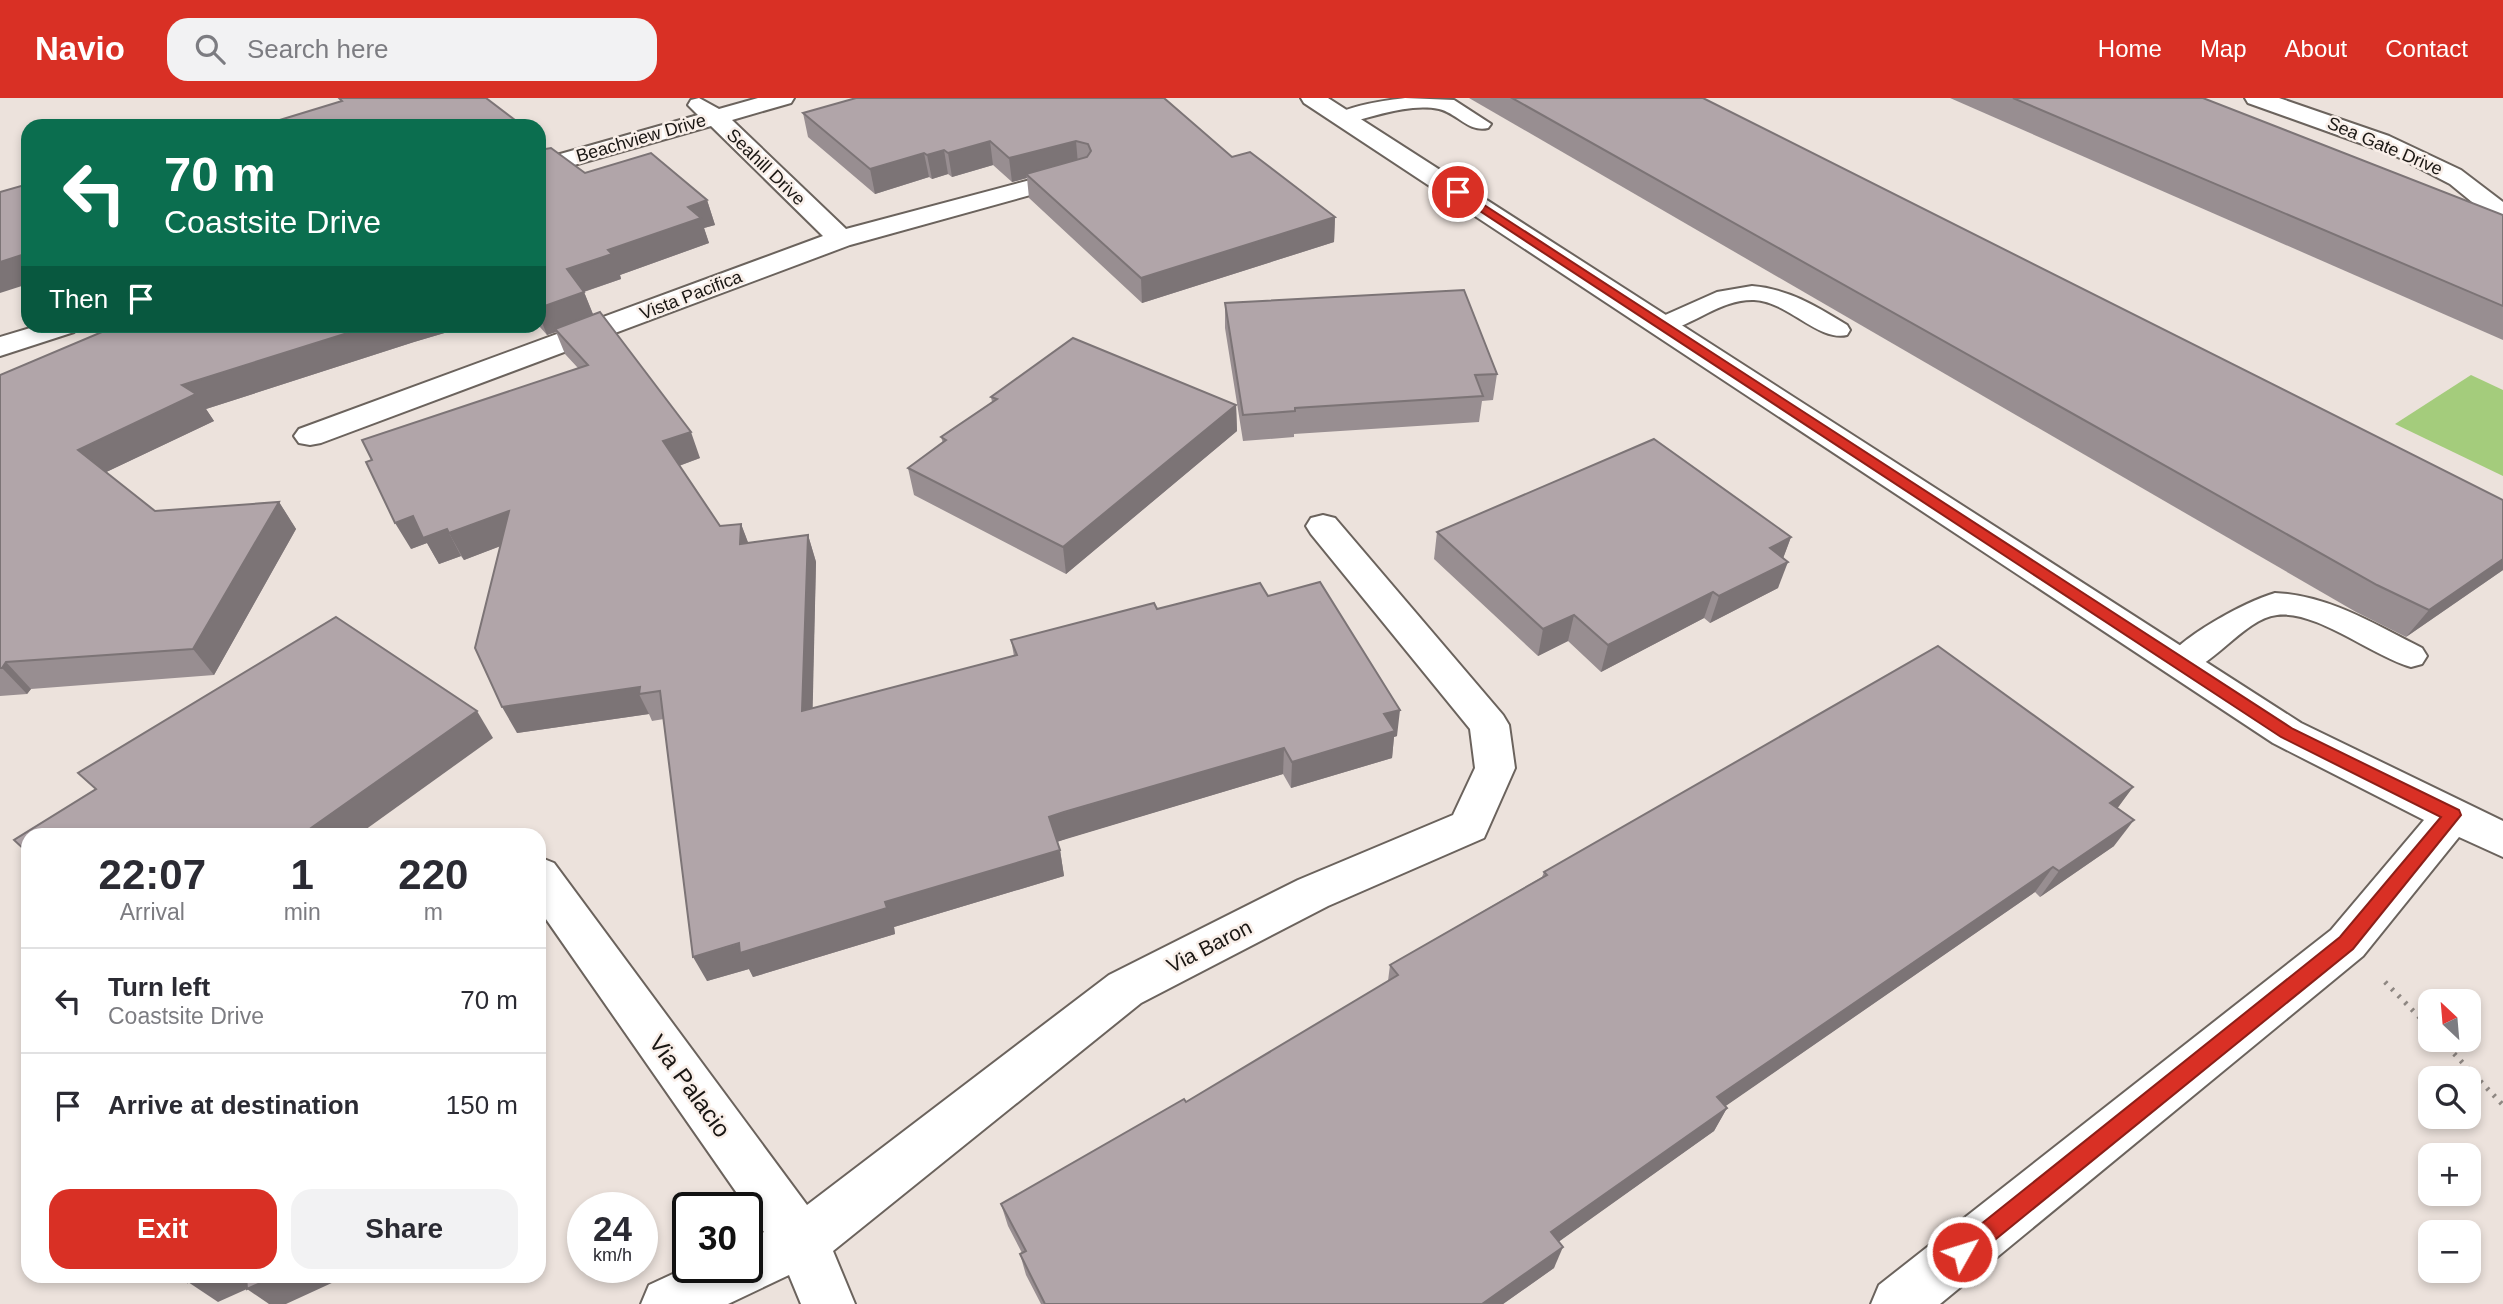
<!DOCTYPE html>
<meta charset="utf-8">
<style>
:root{--surface:#fff;--page:#f2f2f3;--text:#2b2b33;--muted:#7c7c81;--line:#e1e1e2;--accent:#d93025}
body{margin:0;font-family:Helvetica,sans-serif;background:var(--page);color:var(--text);height:100vh;display:flex;flex-direction:column;font-size:26px;white-space:nowrap}
*{box-sizing:border-box;margin:0}
p{font-size:23px;color:var(--muted)}
.icon{flex:none;width:38px;height:38px;fill:none;stroke:currentColor;stroke-width:2;stroke-linecap:round;stroke-linejoin:round}
.map{position:relative;flex:1;overflow:hidden}
.sheet{position:absolute;left:21px;top:730px;width:525px;height:455px;display:flex;flex-direction:column;background:var(--surface);border-radius:21px;box-shadow:0 4px 10px #0003}
.sheet>*{flex:none}
.guide{position:absolute;left:21px;top:21px;width:525px;height:214px;border-radius:21px;box-shadow:0 4px 10px #0003;background:#0b6e4f;color:#fff;overflow:hidden}
.needle{width:46px;rotate:334deg}
.tools{position:absolute;left:2418px;top:891px;display:grid;gap:14px}
.tools a{display:grid;place-items:center;width:63px;height:63px;border-radius:14px;background:var(--surface);box-shadow:0 4px 10px #0003;font-size:35px}
.speed{position:absolute;left:567px;top:1094px;display:flex;gap:14px;font-size:35px;font-weight:700;text-align:center}
.speed>*{display:grid;place-content:center;width:91px;height:91px;border-radius:50%;background:var(--surface);box-shadow:0 4px 10px #0003;line-height:1}
.speed small{font-size:18px;font-weight:400}
.speed .limit{border:4px solid #111;border-radius:10px;background:#fff;color:#111}
.pin{position:absolute;display:grid;place-items:center;width:60px;height:60px;color:#fff;margin:-30px;border:4px solid #fff;border-radius:50%;box-shadow:0 2px 7px #0007}
.me{position:absolute;width:77px;margin:-38px;rotate:51deg;stroke-linejoin:round;filter:drop-shadow(0 0 5px #0008)}
.turn{display:flex;align-items:center;gap:24px;height:147px;padding:0 28px;font-size:32px}
.turn .icon{width:91px;height:91px;stroke-width:2.5}
.turn b{display:block;font-size:49px;line-height:60px}
.then{display:flex;align-items:center;height:66px;padding:0 28px;background:#0003;gap:14px;font-size:26px}
.eta{display:flex;justify-content:space-evenly;align-items:center;height:119px;text-align:center}
.eta b{font-size:42px;font-weight:600;line-height:49px}
.action{display:flex;gap:14px;margin-top:auto;padding:14px 28px}
.action a{flex:1;height:80px;border-radius:21px;background:var(--accent);color:#fff;font-size:28px;font-weight:600;line-height:80px;text-align:center}
.action a+a{background:var(--page);color:var(--text)}
ul{padding:0;list-style:none}
li{display:flex;align-items:center;gap:21px;height:105px;padding:0 28px;border-top:2px solid var(--line)}
li div{flex:1}
li b{display:block;font-size:26px}
li em{font-style:normal}
header{display:flex;align-items:center;gap:42px;box-sizing:border-box;height:98px;padding:0 35px;background:var(--accent);color:#fff}
header strong{font-size:33px}
nav{display:flex;gap:38px;margin-inline-start:auto;font-size:24px}
.search{width:490px;height:63px;background:var(--page);display:flex;align-items:center;gap:18px;box-sizing:border-box;padding:0 24px;border-radius:21px;color:var(--muted);font-size:26px}
.map>svg:first-child{display:block}
.green{fill:#a4cc7c}
.lines{fill:none;stroke-linecap:round;stroke-linejoin:round}
.service-casing{stroke:#6b635d;stroke-width:4}
.minor-casing{stroke:#6b635d;stroke-width:4}
.path{stroke:#8e8782;stroke-width:5;stroke-dasharray:2.5 7;stroke-linecap:butt}
.service{fill:#fff;fill-rule:evenodd}
.minor{fill:#fff;fill-rule:evenodd}
.wall{fill:#988e91}
.shaded-wall{fill:#7c7476}
.building{fill:#b1a5a9;stroke:#7c7476;stroke-width:2}
.route{fill:#d93025;stroke:#8d1f18;stroke-width:2}
.labels{text-anchor:middle;dominant-baseline:central;stroke-width:5;stroke-linejoin:round;paint-order:stroke}
.far-street-label{font-size:18px;fill:#1a1714;stroke:#f9efe9}
.street-label{font-size:21px;fill:#1a1714;stroke:#f9efe9}
.near-street-label{font-size:24px;fill:#1a1714;stroke:#f9efe9}
</style>
<header>
<strong>Navio</strong>
<div class="search"><svg class="icon" aria-label="search" viewBox="0 0 24 24"><circle cx="10" cy="10" r="6"/><path d="M15 15l6 6"/></svg>Search here</div>
<nav><a>Home</a><a>Map</a><a>About</a><a>Contact</a></nav>
</header>
<div class="map">
<svg width="2503" height="1206" viewBox="0 0 2503 1206">
<rect width="100%" height="100%" fill="#ece2dc"/>
<polygon class="green" points="2471,277 2503,292 2503,378 2395,326"/>
<g class="lines">
<defs>
<g id="service">
<path d="M1405 0 1454 2 1491 26 1488 30C1469 35 1457 15 1439 11 1408 5 1373 19 1343 26L1336 24 1333 20C1342 8 1389 2 1405 0Z"/>
<path d="M1752 188C1789 191 1816 208 1847 227L1850 232 1847 237C1819 244 1787 203 1754 202 1721 201 1694 227 1663 234L1654 232 1651 227 1654 222 1717 194Z"/>
<path d="M2275 495C2328 497 2376 527 2422 550L2427 558 2422 566 2411 569C2372 558 2317 512 2277 517 2239 521 2205 585 2168 574L2163 566C2179 539 2245 504 2275 495Z"/>
</g>
<g id="minor">
<polygon points="699,0 719,11 758,0 794,0 791,5 732,22 846,131 1079,69 1088,71 1091,76 1088,81 850,147 321,345 310,347 299,345 294,338 299,331 823,138 711,28 539,77 539,62 698,17 688,7 691,2"/>
<polygon points="1301,0 1328,0 2301,625 2503,723 2503,759 2459,739 2363,858 1940,1206 1871,1206 1879,1187 2331,832 2424,722 2273,645 1304,5"/>
<polygon points="2245,0 2279,0 2389,38 2461,72 2503,104 2503,125 2494,122 2450,86 2396,58 2248,5"/>
<polygon points="37,228 78,228 74,234 0,258 0,239"/>
<polygon points="1323,417 1335,420 1503,617 1509,627 1515,670 1484,740 1328,808 1141,905 833,1153 855,1206 801,1206 789,1177 728,1206 641,1206 649,1187 688,1169 747,1169 747,1142 764,1134 539,811 539,759 554,765 807,1107 1109,877 1298,782 1453,717 1475,670 1470,631 1311,436 1306,428 1311,420"/>
</g>
</defs>
<use href="#service" class="service-casing"/>
<use href="#minor" class="minor-casing"/>
<g class="path">
<polyline points="2385,884 2431,931"/>
<polyline points="2441,942 2503,1007"/>
</g>
<use href="#service" class="service"/>
<use href="#minor" class="minor"/>
</g>
<g class="wall">
<polygon points="1469,0 1703,0 2503,472 2406,539 2356,514"/>
<polygon points="1950,0 2203,0 2503,117 2503,242"/>
<polygon points="803,15 1232,59 1335,119 1334,144 1142,205 1029,100 1027,80 1012,84 993,67 952,79 948,76 932,81 929,79 875,96 808,39"/>
<polygon points="539,52 585,75 707,102 715,127 704,130 709,145 620,177 621,181 584,194 593,216 700,360 679,368 720,428 741,426 748,445 808,437 816,464 812,611 1014,558 1011,542 1157,511 1268,498 1397,638 1394,639 1392,660 1291,690 1283,676 1068,740 1057,744 1060,752 1064,778 894,829 895,836 753,879 749,871 707,883 664,621 652,623 649,616 517,635 500,448 464,462 461,458 439,466 427,445 411,451 578,270 565,256 556,234 547,237 539,228"/>
<polygon points="1225,205 1497,276 1493,302 1482,303 1479,324 1294,336 1294,339 1243,343 1225,230"/>
<polygon points="116,228 468,228 414,244 206,311 214,323 106,374 155,413 279,404 296,431 214,577 31,591 27,596 0,598 0,277"/>
<polygon points="991,299 1236,307 1237,333 1066,476 914,397 908,370 943,345 941,339 992,304"/>
<polygon points="1437,434 1791,439 1783,460 1778,490 1710,525 1704,520 1601,574 1568,543 1538,558 1434,461"/>
<polygon points="2133,689 2117,710 2114,748 2040,799 2035,794 1725,1008 1727,1010 1714,1033 1559,1143 1554,1170 1503,1206 1041,1206 1026,1177 1020,1156 1022,1155 1008,1128 1001,1106 1186,1004 1388,883 1390,867 1542,779 1544,774"/>
</g>
<g class="shaded-wall">
<polygon points="990,43 993,67 952,79 948,55"/>
<polygon points="1076,43 1078,66 1026,76 1027,80 1012,84 1009,60"/>
<polygon points="944,52 948,76 932,81 927,57"/>
<polygon points="924,55 929,79 875,96 870,71"/>
<polygon points="707,102 715,127 704,130 709,145 620,177 621,181 577,196 567,171 608,152 688,109"/>
<polygon points="1335,119 1334,144 1142,205 1141,180"/>
<polygon points="28,155 28,186 0,195 0,164"/>
<polygon points="584,194 594,219 555,231 556,234 547,237 539,217 539,210"/>
<polygon points="370,228 468,228 414,244 206,311 214,323 98,378 78,352 182,287"/>
<polygon points="1236,307 1237,333 1066,476 1063,449"/>
<polygon points="691,334 700,360 673,370 663,343"/>
<polygon points="279,404 296,431 214,577 193,551"/>
<polygon points="509,413 522,440 464,462 449,435"/>
<polygon points="413,418 447,431 461,458 439,466 427,445 411,451 395,425"/>
<polygon points="741,426 751,452 740,446"/>
<polygon points="808,437 816,464 812,640 802,613"/>
<polygon points="1791,439 1781,466 1770,450"/>
<polygon points="2503,461 2503,472 2406,539 2429,512"/>
<polygon points="1788,464 1778,490 1710,525 1719,498"/>
<polygon points="1713,494 1704,520 1601,574 1608,547"/>
<polygon points="1574,517 1568,543 1538,558 1543,531"/>
<polygon points="6,564 31,591 27,596 2,570"/>
<polygon points="640,589 639,596 649,616 517,635 502,609"/>
<polygon points="1400,612 1397,638 1394,639 1392,660 1291,690 1292,664 1384,616"/>
<polygon points="477,613 493,640 358,737 313,737 311,730"/>
<polygon points="1284,650 1283,676 1053,745 1049,719"/>
<polygon points="2133,689 2114,715 2110,705"/>
<polygon points="2134,722 2114,748 2040,799 2059,773"/>
<polygon points="1060,752 1064,778 894,829 895,836 753,879 749,871 707,883 693,859 885,804"/>
<polygon points="2053,769 2035,794 1704,1023 1717,999"/>
<polygon points="1727,1010 1714,1033 1543,1155 1551,1134"/>
<polygon points="1563,1149 1554,1170 1503,1206 1482,1206"/>
<polygon points="202,1178 347,1178 286,1206 269,1206 247,1191 218,1204 188,1184"/>
</g>
<g class="building">
<polygon points="339,0 486,0 523,28 260,28 342,3"/>
<polygon points="856,0 1164,0 1232,59 1250,54 1335,119 1141,180 1026,76 1087,59 1091,53 1088,46 1076,43 1009,60 990,43 948,55 944,52 927,57 924,55 870,71 803,15"/>
<polygon points="1512,0 1703,0 2503,402 2503,461 2429,512 2377,487"/>
<polygon points="2013,0 2203,0 2503,117 2503,208"/>
<polygon points="551,50 585,75 651,55 707,102 688,109 701,120 608,152 612,156 567,171 584,194 539,210 539,52"/>
<polygon points="28,86 28,155 0,164 0,94"/>
<polygon points="1464,192 1497,276 1475,277 1483,298 1295,310 1295,313 1243,317 1225,205"/>
<polygon points="600,214 691,334 663,343 720,428 741,426 740,446 808,437 802,613 1017,557 1011,542 1154,505 1157,511 1260,485 1268,498 1320,484 1400,612 1384,616 1395,633 1292,664 1284,650 1064,714 1049,719 1060,752 885,804 887,810 740,855 739,845 693,859 660,593 639,596 640,589 502,609 475,550 509,413 449,435 447,431 423,440 413,418 395,425 366,364 372,362 362,342 588,267 555,231"/>
<polygon points="116,228 370,228 182,287 196,296 78,352 155,413 279,404 193,551 6,564 2,570 0,570 0,277"/>
<polygon points="1073,240 1236,307 1063,449 908,370 946,342 941,339 997,301 991,299"/>
<polygon points="1654,341 1791,439 1770,450 1788,464 1719,498 1713,494 1608,547 1574,517 1543,531 1437,434"/>
<polygon points="336,519 477,613 311,730 316,734 313,737 28,737 28,755 14,742 96,691 78,675"/>
<polygon points="1938,548 2133,689 2110,705 2134,722 2059,773 2053,769 1717,999 1727,1010 1551,1134 1563,1149 1482,1206 1045,1206 1020,1156 1026,1153 1001,1106 1184,1001 1186,1004 1398,877 1390,867 1547,777 1544,774"/>
<polygon points="188,1178 202,1178 188,1184"/>
<polygon points="246,1178 276,1178 247,1191"/>
</g>
<polygon class="route" points="1454,92 1461,92 2293,631 2459,712 2461,717 2353,851 1970,1162 1962,1165 1955,1162 1951,1154 1955,1147 2340,839 2441,719 2281,639 1454,96"/>
<g class="labels">
<g class="far-street-label">
<text transform="translate(641 40) rotate(-16)">Beachview Drive</text>
<text transform="translate(2385 48) rotate(23)">Sea Gate Drive</text>
<text transform="translate(766 69) rotate(44)">Seahill Drive</text>
<text transform="translate(691 197) rotate(-21)">Vista Pacifica</text>
</g>
<g class="street-label">
<text transform="translate(1209 848) rotate(-27)">Via Baron</text>
</g>
<g class="near-street-label">
<text transform="translate(690 988) rotate(54)">Via Palacio</text>
</g>
</g>
</svg>
<div class="tools">
<a><svg class="needle" viewBox="-14 -14 28 28"><path d="M0-13l5 13h-10z" fill="#e53935"/><path d="M0 13l5-13h-10z" fill="#7c7c81"/></svg></a>
<a><svg class="icon" aria-label="search" viewBox="0 0 24 24"><circle cx="10" cy="10" r="6"/><path d="M15 15l6 6"/></svg></a>
<a>+</a>
<a>−</a>
</div>
<div class="speed"><div>24<small>km/h</small></div><div class="limit">30</div></div>
<div class="pin" style="left:1458px;top:94px;background:#d93025"><svg class="icon" aria-label="arrive" viewBox="0 0 24 24"><path d="M6 21V4h12l-3 4 3 4H6"/></svg></div>
<svg class="me" style="left:1962px;top:1154px" viewBox="-20 -20 40 40"><circle r="17" fill="#d93025" stroke="#fff" stroke-width="3"/><path d="M0-11L8 9 0 5-8 9z" fill="#fff"/></svg>
<div class="guide">
<div class="turn"><svg class="icon" aria-label="left" viewBox="0 0 24 24"><path d="M17 20v-9H6M10 6l-5 5 5 5"/></svg><div><b>70 m</b>Coastsite Drive</div></div>
<div class="then">Then<svg class="icon" aria-label="arrive" viewBox="0 0 24 24"><path d="M6 21V4h12l-3 4 3 4H6"/></svg></div>
</div>
<section class="sheet">
<div class="eta">
<div><b>22:07</b><p>Arrival</p></div>
<div><b>1</b><p>min</p></div>
<div><b>220</b><p>m</p></div>
</div>
<ul>
<li><svg class="icon" aria-label="left" viewBox="0 0 24 24"><path d="M17 20v-9H6M10 6l-5 5 5 5"/></svg><div><b>Turn left</b><p>Coastsite Drive</p></div><em>70 m</em></li>
<li><svg class="icon" aria-label="arrive" viewBox="0 0 24 24"><path d="M6 21V4h12l-3 4 3 4H6"/></svg><div><b>Arrive at destination</b></div><em>150 m</em></li>
</ul>
<div class="action"><a>Exit</a><a>Share</a></div>
</section>
</div>
